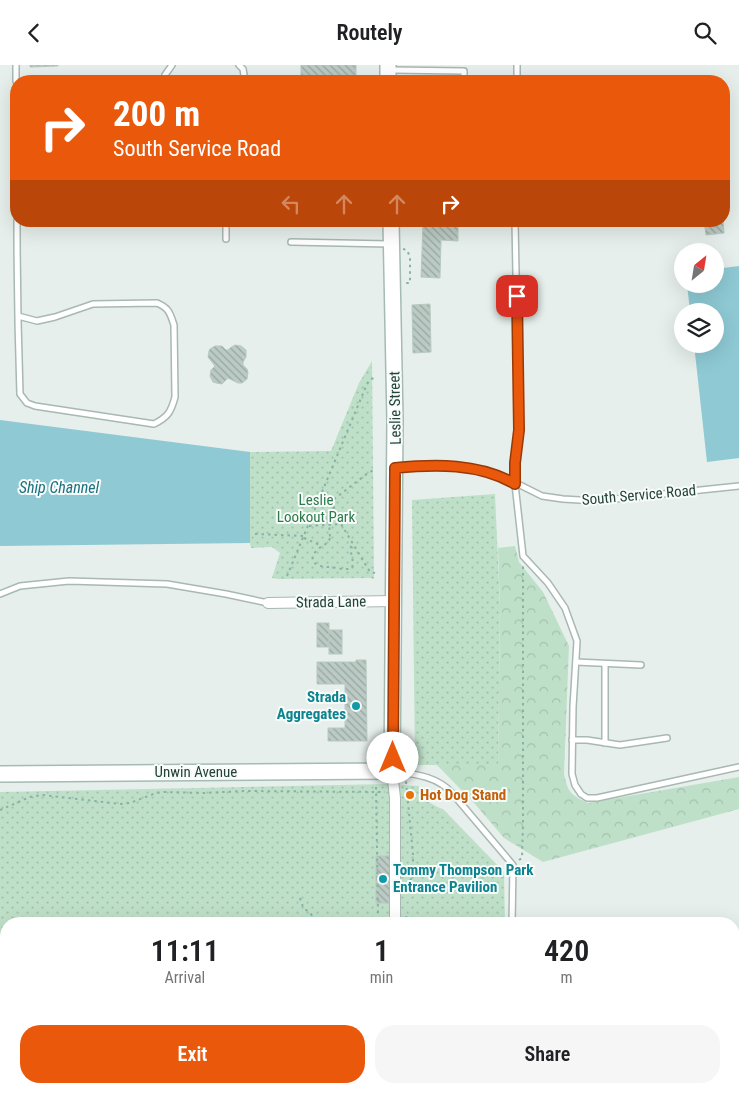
<!DOCTYPE html>
<style>
:root{--surface:#fff;--page:#f6f6f6;--text:#202124;--muted:#757577;--accent:#ea580c}
body{margin:0;font-family:"Roboto Condensed",sans-serif;background:var(--page);color:var(--text);height:100vh;display:flex;flex-direction:column;font-size:19px;white-space:nowrap}
*{box-sizing:border-box;margin:0}
p{font-size:16px;color:var(--muted)}
.icon{flex:none;width:28px;height:28px;fill:none;stroke:currentColor;stroke-width:2;stroke-linecap:round;stroke-linejoin:round}
.map{position:relative;flex:1;overflow:hidden}
.side{position:absolute;left:0px;top:852px;width:740px;height:176px;display:flex;flex-direction:column;background:var(--surface);border-radius:20px 20px 0 0;box-shadow:0 5px 20px #0002}
.side>*{flex:none}
.top-card{position:absolute;left:10px;top:10px;width:720px;height:152px;border-radius:20px;box-shadow:0 5px 20px #0002;background:#ea580c;color:#fff;overflow:hidden}
.needle{width:32px;rotate:30deg}
.tools{position:absolute;left:674px;top:178px;display:grid;gap:10px}
.tools a{display:grid;place-items:center;width:50px;height:50px;border-radius:50%;background:var(--surface);box-shadow:0 5px 20px #0002;font-size:25px}
.pin{position:absolute;display:grid;place-items:center;width:42px;height:42px;color:#fff;margin:-21px;border-radius:10px;box-shadow:0 2px 8px #0006}
.me{position:absolute;width:55px;margin:-28px;rotate:0deg;stroke-linejoin:round;filter:drop-shadow(0 0 4px #0008)}
.turn{display:flex;align-items:center;gap:18px;height:105px;padding:0 20px;font-size:22px}
.turn .icon{width:65px;height:65px;stroke-width:2.5}
.turn b{display:block;font-size:35px;line-height:42px}
.lanes{display:flex;align-items:center;height:48px;padding:0 20px;background:#0003;justify-content:center;gap:25px;direction:ltr}
.lanes .off{opacity:.35}
.eta{display:flex;justify-content:space-evenly;align-items:center;height:85px;text-align:center}
.eta b{font-size:30px;font-weight:600;line-height:35px}
.primary-button{display:flex;gap:10px;margin-top:auto;padding:10px 20px}
.primary-button a{flex:1;height:58px;border-radius:20px;background:var(--accent);color:#fff;font-size:20px;font-weight:600;line-height:58px;text-align:center}
.primary-button a+a{background:var(--page);color:var(--text)}
header{display:flex;justify-content:space-between;align-items:center;height:65px;padding:0 20px;background:var(--surface);font-size:22px;font-weight:600}
.map>svg:first-child{display:block}
.forest{fill:url(#forest-crowns)}
.park{fill:url(#park-dots)}
.water{fill:#8ec9d4}
.building{fill:url(#building-back-hatch);stroke:#b8c9c2}
.lines{fill:none;stroke-linecap:round;stroke-linejoin:round}
.lane-casing{stroke:#a8b8b2;stroke-width:8}
.street-casing{stroke:#a8b8b2;stroke-width:12}
.secondary-casing{stroke:#a4bbb3;stroke-width:18}
.path{stroke:#86b3a5;stroke-width:2;stroke-dasharray:2.5 4;stroke-linecap:butt}
.lane{stroke:#fff;stroke-width:5}
.street{stroke:#fff;stroke-width:10}
.secondary{stroke:#fff;stroke-width:15}
.path-bridge{stroke:#86b3a5;stroke-width:2;stroke-dasharray:2.5 4;stroke-linecap:butt}
.route-casing{stroke:#983908;stroke-width:12}
.route{stroke:#ea580c;stroke-width:9}
.culture-dot{fill:#0f9aa8;stroke:#f7fbf9;stroke-width:2}
.food-dot{fill:#e8710a;stroke:#f7fbf9;stroke-width:2}
.labels{text-anchor:middle;dominant-baseline:central;stroke-width:4;stroke-linejoin:round;paint-order:stroke}
.street-label{font-size:15px;fill:#24423a;stroke:#f7fbf9}
.park-label{font-size:15px;fill:#2d7a4b;stroke:#f7fbf9}
.culture-label{font-size:15px;font-weight:bold;fill:#0d838f;stroke:#f7fbf9;text-anchor:end}
.food-label{font-size:15px;font-weight:bold;fill:#c56008;stroke:#f7fbf9;text-anchor:start}
.water-label{font-size:16px;font-style:italic;fill:#1c6f80;stroke:#f7fbf9}
</style>
<header><svg class="icon" aria-label="back" viewBox="0 0 24 24"><path d="M15 5l-7 7 7 7"/></svg>Routely<svg class="icon" aria-label="search" viewBox="0 0 24 24"><circle cx="10" cy="10" r="6"/><path d="M15 15l6 6"/></svg></header>
<div class="map">
<svg width="739" height="1028" viewBox="0 0 739 1028">
<defs>
<pattern id="forest-crowns" width="20" height="18" patternUnits="userSpaceOnUse" patternTransform="scale(1.25)"><rect width="20" height="18" fill="#bfe0c8"/><path d="M2 6a3 3 0 1 1 6 0M12 15a3 3 0 1 1 6 0" fill="none" stroke="#a4c1ad"/></pattern>
<pattern id="park-dots" width="8" height="8" patternUnits="userSpaceOnUse" patternTransform="scale(1.25)"><rect width="8" height="8" fill="#bfe0c8"/><path d="M2 2h.1M6 6h.1" fill="none" stroke="#a4c1ad" stroke-width="1.8" stroke-linecap="round"/></pattern>
<pattern id="building-back-hatch" width="6" height="6" patternUnits="userSpaceOnUse" patternTransform="scale(1.25)"><rect width="6" height="6" fill="#bbcac4"/><path d="M-1 5l2 2M0 0l6 6M5-1l2 2" fill="none" stroke="#98a6a0"/></pattern>
</defs>
<rect width="100%" height="100%" fill="#e6efeb"/>
<path class="forest" d="M515 481 519 497 543 527 569 581 564 709C568 728 571 730 588 738L739 712V744L543 797 504 773 475 739 437 700 498 698 500 541 498 483Z"/>
<g class="park">
<polygon points="372,296 374,514 370,513 278,514 272,513 280,488 272,482 251,483 250,478 250,387 331,386 359,318"/>
<polygon points="495,429 500,541 498,700 415,700 412,435"/>
<path d="M388 719 419 721V733C428 734 434 742 443 744L504 807 505 859H6V1022H506V1028H0V727Z"/>
</g>
<g class="water">
<polygon points="739,201 739,393 707,397 694,279 715,279 715,246 690,246 687,219 715,219 715,204"/>
<polygon points="0,355 250,387 250,478 0,481"/>
</g>
<g class="building">
<polygon points="30,0 58,0 58,1 30,2"/>
<rect x="301" y="0" width="55" height="16"/>
<polygon points="704,156 723,156 724,168 706,170"/>
<polygon points="423,159 458,159 458,176 441,175 440,213 421,212"/>
<polygon points="430,239 431,287 413,288 412,240"/>
<polygon points="235,280 241,281 246,285 246,292 243,297 243,300 247,304 248,307 247,314 242,318 238,318 228,313 222,319 216,318 213,317 210,311 211,305 215,301 208,292 209,286 210,284 215,281 222,281 226,285 228,285 230,283"/>
<circle cx="330" cy="452" r="4"/>
<rect x="317" y="558" width="12" height="24"/>
<rect x="329" y="565" width="13" height="24"/>
<polygon points="356,595 366,595 367,676 328,676 328,663 345,663 345,619 317,619 317,597 356,597"/>
<rect x="376" y="791" width="14" height="47"/>
</g>
<g class="lines">
<defs>
<g id="lane">
<polyline points="16,0 16,16"/>
<polyline points="239,0 243,4 245,16"/>
<polyline points="391,5 464,6 464,16"/>
<polyline points="163,16 165,10 172,0"/>
<polyline points="517,16 517,0"/>
<path d="M17 156C17 214 18 271 20 329L27 338 35 341 154 359C168 352 171 347 175 332L174 260C170 248 169 243 157 238L93 239 55 252 37 256 18 251"/>
<polyline points="515,156 519,365 515,397 515,419 523,491 548,518 565,543 577,576 573,642 572,709 575,720 581,729 587,733 597,733 739,702"/>
<polyline points="226,174 226,156"/>
<polyline points="291,177 389,179"/>
<polyline points="396,403 428,401 461,402 483,405 506,413 542,431 563,434 596,436 739,421"/>
<polyline points="0,529 20,521 69,516 167,519 226,529 268,538"/>
<polyline points="576,597 641,600"/>
<polyline points="572,675 587,675 620,680 667,673"/>
<polyline points="605,678 605,599"/>
<path d="M393 706C414 709 437 711 452 728L513 800 512 859"/>
<polyline points="514,1022 514,1028"/>
</g>
<g id="street">
<polyline points="268,538 394,536"/>
<polyline points="392,706 395,733 395,859"/>
<polyline points="397,1028 397,1022"/>
</g>
<g id="secondary">
<polyline points="388,0 388,16"/>
<polyline points="0,709 392,706 395,355 391,156"/>
</g>
</defs>
<use href="#lane" class="lane-casing"/>
<use href="#street" class="street-casing"/>
<use href="#secondary" class="secondary-casing"/>
<g class="path">
<polyline points="403,184 407,185 410,192 410,218 405,218"/>
<polyline points="322,431 333,435 368,408 374,405"/>
<polyline points="333,435 335,449 341,459"/>
<polyline points="309,461 341,459 370,507 375,508"/>
<polyline points="255,469 305,471"/>
<polyline points="304,473 322,481"/>
<path d="M330 473C328 480 321 480 316 486 307 497 318 502 328 502 336 502 344 506 352 503 355 494 348 487 352 478"/>
<polyline points="287,511 367,319 371,314 374,313"/>
<polyline points="406,671 406,701"/>
<polyline points="376,722 378,849"/>
<polyline points="0,745 30,732 42,730 120,739 130,738 156,728 164,727 203,728 245,726 385,727"/>
<polyline points="519,795 522,793 523,759 523,501"/>
<polyline points="404,827 411,814 413,807 413,790 406,716"/>
<polyline points="300,833 303,842 316,854 320,859"/>
<polyline points="405,852 411,853 417,859"/>
<polyline points="432,1022 433,1028"/>
<polyline points="183,1028 184,1022"/>
</g>
<use href="#lane" class="lane"/>
<use href="#street" class="street"/>
<use href="#secondary" class="secondary"/>
<polyline class="path-bridge" points="329,456 330,473"/>
</g>
<g class="lines">
<defs>
<path id="route" d="M393 693 395 403C435 399 479 398 515 419V398L519 365 517 231"/>
</defs>
<use href="#route" class="route-casing"/>
<use href="#route" class="route"/>
</g>
<g class="culture-dot">
<circle cx="356" cy="641" r="5"/>
<circle cx="383" cy="814" r="5"/>
</g>
<circle class="food-dot" cx="410" cy="730" r="5"/>
<g class="labels">
<g class="street-label">
<text transform="translate(395 343) rotate(-91)">Leslie Street</text>
<text transform="translate(639 430) rotate(-5)">South Service Road</text>
<text transform="translate(331 537) rotate(-1)">Strada Lane</text>
<text x="196" y="707">Unwin Avenue</text>
</g>
<g class="park-label">
<text x="316" y="435">Leslie<tspan x="316" dy="17">Lookout Park</tspan></text>
</g>
<g class="culture-label">
<text x="346" y="632">Strada<tspan x="346" dy="17">Aggregates</tspan></text>
<text x="393" y="805" text-anchor="start">Tommy Thompson Park<tspan x="393" dy="17">Entrance Pavilion</tspan></text>
</g>
<g class="food-label">
<text x="420" y="730">Hot Dog Stand</text>
</g>
<g class="water-label">
<text x="59" y="422">Ship Channel</text>
</g>
</g>
</svg>
<div class="tools">
<a><svg class="needle" viewBox="-14 -14 28 28"><path d="M0-13l5 13h-10z" fill="#e53935"/><path d="M0 13l5-13h-10z" fill="#757577"/></svg></a>
<a><svg class="icon" aria-label="layers" viewBox="0 0 24 24"><path d="M12 4l9 5-9 5-9-5zM3 14l9 5 9-5"/></svg></a>
</div>
<div class="pin" style="left:517px;top:231px;background:#d93025"><svg class="icon" aria-label="arrive" viewBox="0 0 24 24"><path d="M6 21V4h12l-3 4 3 4H6"/></svg></div>
<svg class="me" style="left:393px;top:693px" viewBox="-20 -20 40 40"><circle r="19" fill="#fff"/><path d="M0-13L10 11 0 6-10 11z" fill="#ea580c"/></svg>
<div class="top-card">
<div class="turn"><svg class="icon" aria-label="right" viewBox="0 0 24 24"><path d="M7 20v-9h11M14 6l5 5-5 5"/></svg><div><b>200 m</b>South Service Road</div></div>
<div class="lanes"><svg class="icon off" aria-label="left" viewBox="0 0 24 24"><path d="M17 20v-9H6M10 6l-5 5 5 5"/></svg><svg class="icon off" aria-label="ahead" viewBox="0 0 24 24"><path d="M12 20V5M6 11l6-6 6 6"/></svg><svg class="icon off" aria-label="ahead" viewBox="0 0 24 24"><path d="M12 20V5M6 11l6-6 6 6"/></svg><svg class="icon" aria-label="right" viewBox="0 0 24 24"><path d="M7 20v-9h11M14 6l5 5-5 5"/></svg></div>
</div>
<section class="side">
<div class="eta">
<div><b>11:11</b><p>Arrival</p></div>
<div><b>1</b><p>min</p></div>
<div><b>420</b><p>m</p></div>
</div>
<div class="primary-button"><a>Exit</a><a>Share</a></div>
</section>
</div>
